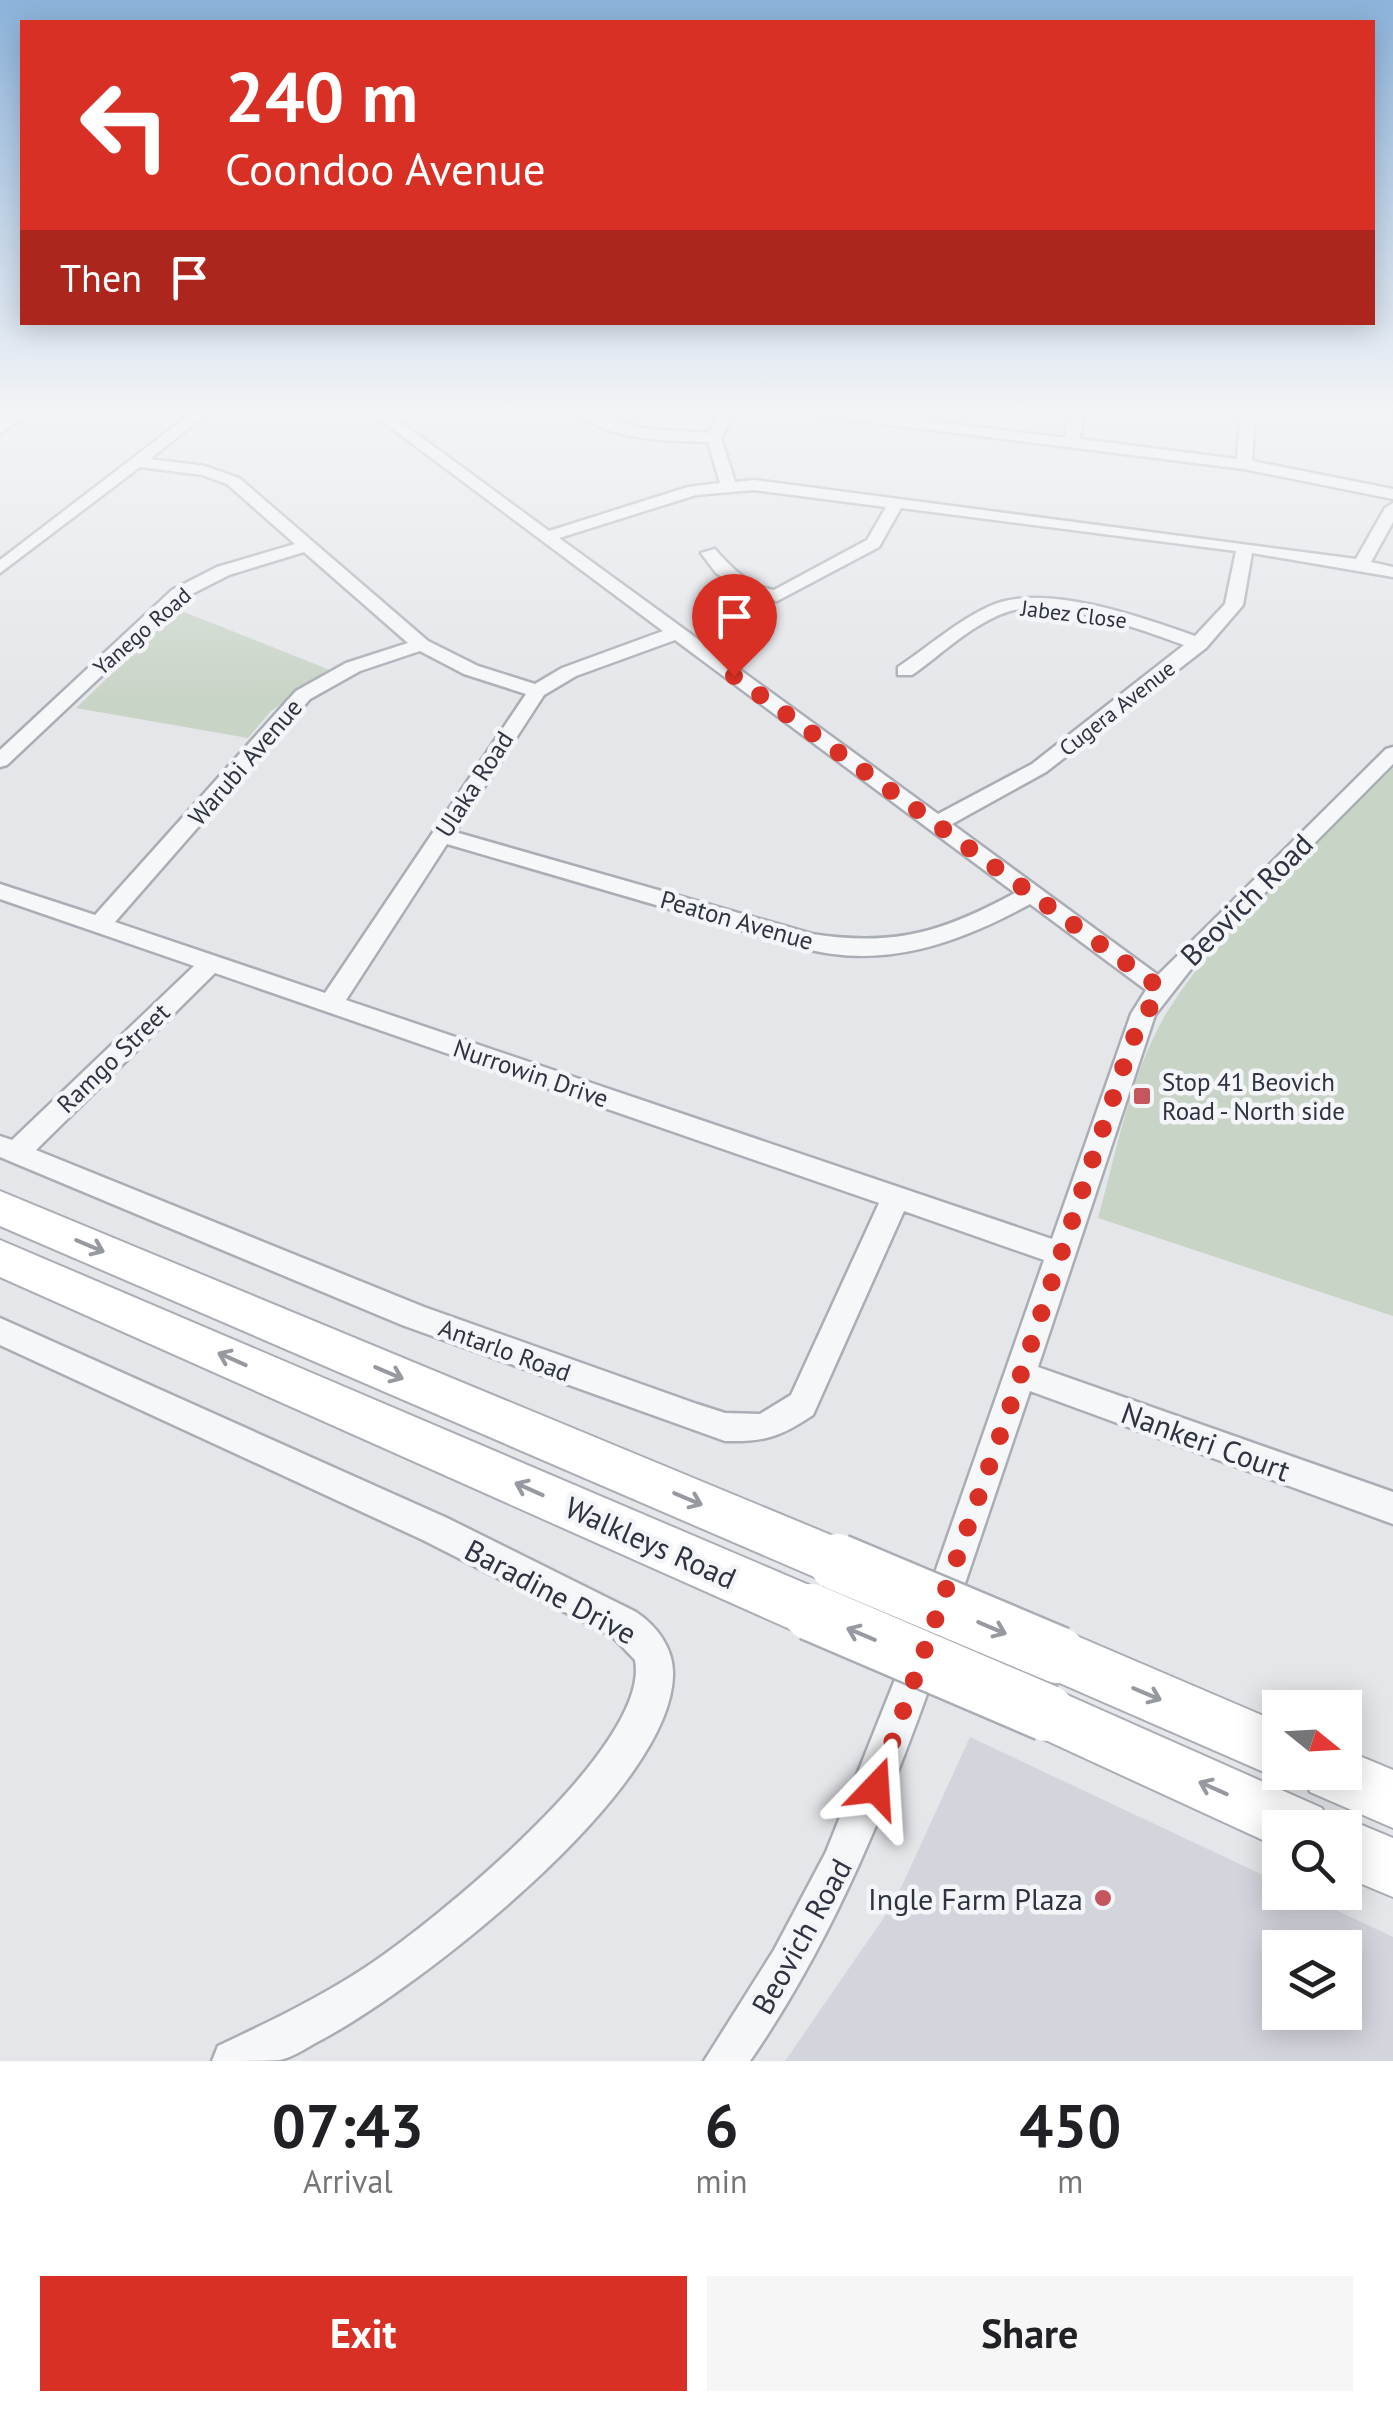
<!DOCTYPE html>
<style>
:root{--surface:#fff;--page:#f6f6f6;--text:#202124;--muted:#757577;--accent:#d93025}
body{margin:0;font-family:"PT Sans",sans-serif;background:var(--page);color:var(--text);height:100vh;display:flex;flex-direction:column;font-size:38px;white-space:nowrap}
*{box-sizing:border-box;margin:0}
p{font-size:32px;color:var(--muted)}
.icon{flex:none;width:55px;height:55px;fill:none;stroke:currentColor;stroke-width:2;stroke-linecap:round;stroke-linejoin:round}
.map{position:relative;height:2061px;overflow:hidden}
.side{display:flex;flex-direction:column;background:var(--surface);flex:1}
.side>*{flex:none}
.hud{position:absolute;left:20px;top:20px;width:1355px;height:305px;border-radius:0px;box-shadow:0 5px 25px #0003;background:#d93025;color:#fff;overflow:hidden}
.needle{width:65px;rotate:108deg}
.buttons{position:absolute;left:1262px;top:1690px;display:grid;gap:20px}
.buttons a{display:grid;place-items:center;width:100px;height:100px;border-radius:0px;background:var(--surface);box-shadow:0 5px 25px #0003;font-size:50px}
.pin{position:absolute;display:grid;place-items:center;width:85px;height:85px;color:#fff;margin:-102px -42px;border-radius:50% 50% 50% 0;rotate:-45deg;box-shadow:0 0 10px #0007}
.pin .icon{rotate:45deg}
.me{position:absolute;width:110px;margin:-55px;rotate:20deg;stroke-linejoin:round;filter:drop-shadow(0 0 8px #0008)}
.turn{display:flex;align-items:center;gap:35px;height:210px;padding:0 40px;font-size:45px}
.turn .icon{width:130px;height:130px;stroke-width:2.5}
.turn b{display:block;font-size:70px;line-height:85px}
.then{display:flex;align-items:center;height:95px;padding:0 40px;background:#0003;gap:20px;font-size:38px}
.eta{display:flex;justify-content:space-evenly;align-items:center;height:170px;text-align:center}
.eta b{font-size:60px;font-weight:600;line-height:70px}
.cta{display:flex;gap:20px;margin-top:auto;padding:20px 40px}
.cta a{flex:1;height:115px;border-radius:0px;background:var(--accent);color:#fff;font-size:40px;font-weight:600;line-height:115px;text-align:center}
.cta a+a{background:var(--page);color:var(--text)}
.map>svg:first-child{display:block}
.built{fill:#d2d5dc;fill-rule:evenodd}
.green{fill:#c8d4c6}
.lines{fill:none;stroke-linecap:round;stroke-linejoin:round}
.street-casing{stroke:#a9adb4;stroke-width:5}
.secondary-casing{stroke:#a9adb4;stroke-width:4}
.street{fill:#f6f7f9;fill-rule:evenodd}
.secondary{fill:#fff;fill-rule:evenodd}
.secondary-bridge-casing{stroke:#a9adb4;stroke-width:61;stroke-linecap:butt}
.secondary-bridge{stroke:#fff;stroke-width:56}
.oneway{stroke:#9699a0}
.route{stroke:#d93025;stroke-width:18;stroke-dasharray:0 32.4}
.poi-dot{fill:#c3565f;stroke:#f4f5f8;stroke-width:4}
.labels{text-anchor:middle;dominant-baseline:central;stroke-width:9;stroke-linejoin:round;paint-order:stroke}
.far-street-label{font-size:22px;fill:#2d3341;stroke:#f4f5f8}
.street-label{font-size:25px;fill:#2d3341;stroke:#f4f5f8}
.poi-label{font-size:25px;fill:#2d3341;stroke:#f4f5f8;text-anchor:start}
.near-street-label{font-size:30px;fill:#2d3341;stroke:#f4f5f8}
.near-poi-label{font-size:30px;fill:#2d3341;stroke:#f4f5f8;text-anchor:end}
</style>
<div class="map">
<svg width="1393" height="2061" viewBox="0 0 1393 2061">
<rect width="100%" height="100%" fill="#e4e6ea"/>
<path class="built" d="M970 1737 1280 1883V1892L1300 1893 1393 1937V2061H785L894 1903ZM1280 1948H1345V2012H1280Z"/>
<g class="green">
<polygon points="179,610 330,670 271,711 248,738 76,708"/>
<path d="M1393 768V1316L1098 1218C1117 1150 1131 1070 1169 1009 1224 922 1320 841 1393 768Z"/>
</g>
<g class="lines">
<defs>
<g id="street">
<path d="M193 412H209L150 459 205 466 239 478 428 641 478 666 535 684 562 668 663 631 370 412H387L549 531 688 487 720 483 708 442C665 441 609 440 574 412H593L646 429 709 433 721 412H735L721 438 735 482 754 480 1356 559 1385 508 1393 503V522L1371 562 1393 567V577L1252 553 1243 605 1206 648 1046 772 952 824 1158 975 1386 749 1393 747V764L1198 960 1155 1015 1038 1367 1393 1492V1524L1030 1391 957 1607 952 1619 940 1624 928 1619 923 1607 1044 1260 904 1211 813 1415C780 1437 765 1442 725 1441L402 1325 0 1157V1136L12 1140 194 966 0 899V884L95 915 296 691 346 663 408 643 304 552 229 575 184 598 7 765 0 767V750L172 590 217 567 295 544 227 484 202 475 140 467 0 573V560ZM754 490 886 507 867 540 774 590C751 587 730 567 715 549L701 553 716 573 752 597 777 601 879 547 901 508 1236 551 1225 604 1195 636C1142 617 1044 582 990 606 957 621 928 647 898 667V675H912C942 654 974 622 1010 611 1055 598 1141 629 1184 645L1032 764 938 814 559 538 696 495ZM675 640 1015 893C943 932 894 947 812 934L455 832 544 695 576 676ZM420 651 464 674 526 694 325 993 115 922 310 699 360 671ZM447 844 803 948C884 970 959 943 1030 904L1146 990 1131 1014 1052 1239 346 1000ZM215 973 879 1203 791 1395 760 1414 725 1413 697 1404 424 1307 36 1150Z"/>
<polygon points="812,412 856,412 1065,438 1070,412 1084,412 1080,439 1237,459 1241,412 1255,412 1252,461 1393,489 1393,499 1244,469 819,416"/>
<path d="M0 1318 447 1518 636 1612C657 1626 674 1649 673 1675 671 1793 418 1988 321 2040 309 2046 294 2057 280 2060 260 2061 232 2061 212 2061L218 2046C269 2022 319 1998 366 1967 434 1922 652 1746 635 1660L612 1636 423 1540 0 1345Z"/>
<path d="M923 1637 936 1642 941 1655C891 1797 836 1936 750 2061H704L774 1950 826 1852 910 1642Z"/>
</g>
<g id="secondary">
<polygon points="7,412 34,412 0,433 0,417"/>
<polygon points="0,1191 855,1545 863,1562 855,1579 837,1587 819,1579 0,1226"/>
<polygon points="0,1240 830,1594 837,1612 830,1630 811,1638 792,1630 0,1277"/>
<polygon points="1058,1628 1280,1723 1280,1772 1296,1772 1280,1779 1039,1674 1031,1655 1039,1636"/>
<polygon points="1047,1686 1322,1808 1329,1824 1345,1818 1393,1838 1393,1897 1345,1877 1345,1828 1280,1828 1280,1848 1028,1732 1020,1713 1028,1694"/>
<polygon points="1345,1750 1393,1770 1393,1828 1310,1792 1302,1772 1345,1772"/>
</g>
</defs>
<use href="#street" class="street-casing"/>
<use href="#secondary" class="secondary-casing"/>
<use href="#street" class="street"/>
<use href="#secondary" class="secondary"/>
<defs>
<g id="secondary-bridge">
<polyline points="837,1562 1058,1655"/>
<polyline points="811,1612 1047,1713"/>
</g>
</defs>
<use href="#secondary-bridge" class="secondary-bridge-casing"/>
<use href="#secondary-bridge" class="secondary-bridge"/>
</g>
<defs><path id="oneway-shaft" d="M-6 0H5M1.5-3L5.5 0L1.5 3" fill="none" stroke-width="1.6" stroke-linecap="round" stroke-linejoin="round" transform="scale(2.5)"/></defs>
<g class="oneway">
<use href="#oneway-shaft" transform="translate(90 1246) rotate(23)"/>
<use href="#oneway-shaft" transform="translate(232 1359) rotate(-156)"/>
<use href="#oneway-shaft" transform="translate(389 1373) rotate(23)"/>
<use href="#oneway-shaft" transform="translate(529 1489) rotate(-156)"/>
<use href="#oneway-shaft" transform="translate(688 1499) rotate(23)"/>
<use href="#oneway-shaft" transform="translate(992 1628) rotate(23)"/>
<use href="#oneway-shaft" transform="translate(861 1634) rotate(-157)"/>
<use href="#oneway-shaft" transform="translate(1147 1694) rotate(23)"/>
<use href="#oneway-shaft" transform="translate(1213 1788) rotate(-156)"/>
</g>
<linearGradient id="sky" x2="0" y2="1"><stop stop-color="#8cb3db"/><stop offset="0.59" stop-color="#f3f4f6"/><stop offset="1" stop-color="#f3f4f6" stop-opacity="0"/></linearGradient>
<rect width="1393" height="701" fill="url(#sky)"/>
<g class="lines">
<polyline class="route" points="734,676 1160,988 1132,1041 1008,1413 876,1788"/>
</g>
<g class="poi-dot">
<rect x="1132" y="1086" width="20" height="20" rx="5"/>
<circle cx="1103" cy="1898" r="10"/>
</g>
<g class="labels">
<g class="far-street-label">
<text transform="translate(1074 614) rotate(7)">Jabez Close</text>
<text transform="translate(142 631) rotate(-41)">Yanego Road</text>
<text transform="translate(1117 708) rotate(-38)">Cugera Avenue</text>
</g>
<g class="street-label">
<text transform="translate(245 762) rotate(-49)">Warubi Avenue</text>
<text transform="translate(474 784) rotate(-57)">Ulaka Road</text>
<text transform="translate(737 920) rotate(16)">Peaton Avenue</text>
<text transform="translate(113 1058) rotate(-44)">Ramgo Street</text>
<text transform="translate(531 1073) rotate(19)">Nurrowin Drive</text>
<text transform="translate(505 1350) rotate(20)">Antarlo Road</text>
</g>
<g class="poi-label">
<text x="1162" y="1082">Stop 41 Beovich<tspan x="1162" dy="29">Road - North side</tspan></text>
</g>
<g class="near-street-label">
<text transform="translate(1246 899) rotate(-45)">Beovich Road</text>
<text transform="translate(1206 1441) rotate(20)">Nankeri Court</text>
<text transform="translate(651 1542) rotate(24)">Walkleys Road</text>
<text transform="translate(551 1591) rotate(28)">Baradine Drive</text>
<text transform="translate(801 1936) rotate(-61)">Beovich Road</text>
</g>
<g class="near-poi-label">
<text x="1083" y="1898">Ingle Farm Plaza</text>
</g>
</g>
</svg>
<div class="buttons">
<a><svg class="needle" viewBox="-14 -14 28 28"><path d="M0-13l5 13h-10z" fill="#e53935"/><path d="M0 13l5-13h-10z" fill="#757577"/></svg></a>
<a><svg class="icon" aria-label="search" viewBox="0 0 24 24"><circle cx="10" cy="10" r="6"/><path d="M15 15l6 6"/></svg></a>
<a><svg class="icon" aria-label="layers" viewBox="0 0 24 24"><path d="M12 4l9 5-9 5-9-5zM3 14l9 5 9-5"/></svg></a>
</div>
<div class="pin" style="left:734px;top:676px;background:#d93025"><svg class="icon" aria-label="arrive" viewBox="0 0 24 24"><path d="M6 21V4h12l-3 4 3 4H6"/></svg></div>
<svg class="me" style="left:876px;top:1788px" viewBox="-20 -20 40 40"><path d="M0-17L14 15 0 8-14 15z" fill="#d93025" stroke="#fff" stroke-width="4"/></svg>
<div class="hud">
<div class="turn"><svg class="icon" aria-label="left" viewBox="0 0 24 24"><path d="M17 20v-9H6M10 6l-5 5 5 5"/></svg><div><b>240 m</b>Coondoo Avenue</div></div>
<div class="then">Then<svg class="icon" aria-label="arrive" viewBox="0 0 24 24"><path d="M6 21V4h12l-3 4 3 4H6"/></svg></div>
</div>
</div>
<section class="side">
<div class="eta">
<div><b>07:43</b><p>Arrival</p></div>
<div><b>6</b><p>min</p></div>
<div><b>450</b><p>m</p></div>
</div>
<div class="cta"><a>Exit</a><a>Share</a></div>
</section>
